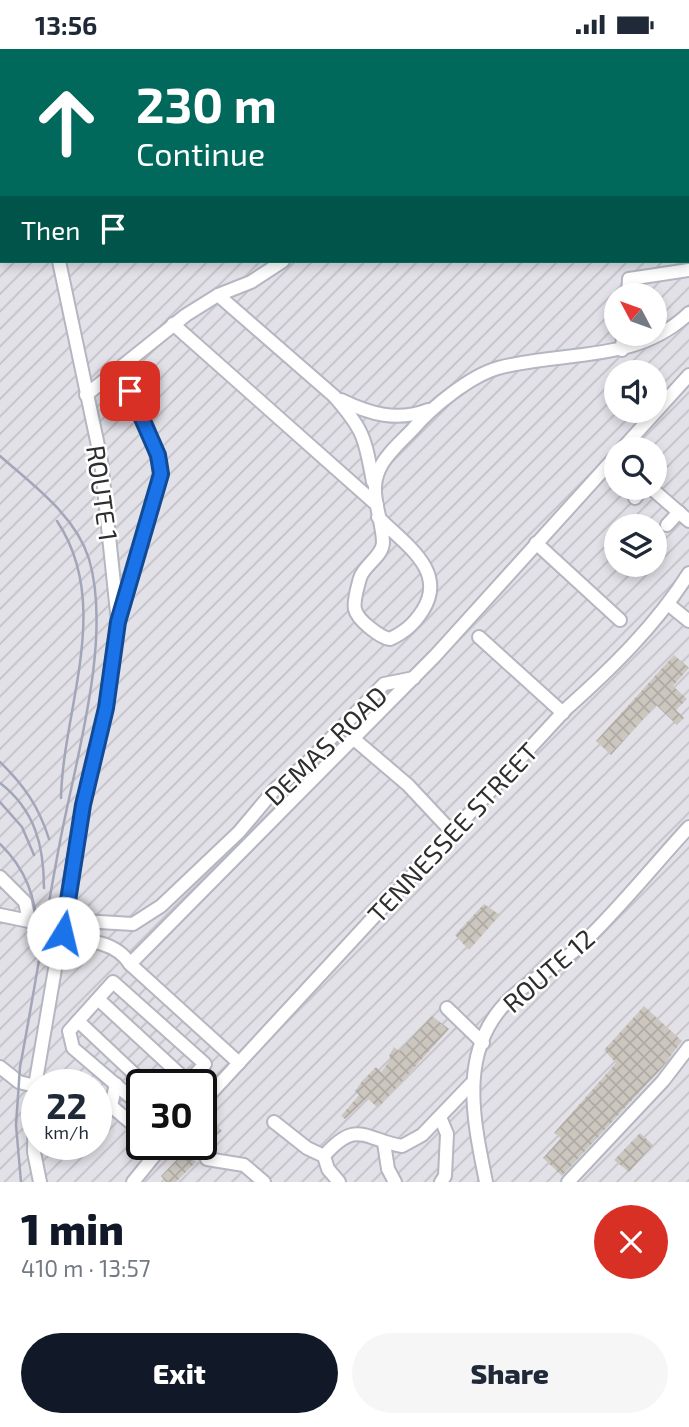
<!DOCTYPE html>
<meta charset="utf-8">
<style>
:root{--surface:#fff;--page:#f6f6f7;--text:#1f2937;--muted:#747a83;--accent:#111827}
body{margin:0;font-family:"Exo 2",sans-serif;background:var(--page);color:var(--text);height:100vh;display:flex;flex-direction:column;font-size:26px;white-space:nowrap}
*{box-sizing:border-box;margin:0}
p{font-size:23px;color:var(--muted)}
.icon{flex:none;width:38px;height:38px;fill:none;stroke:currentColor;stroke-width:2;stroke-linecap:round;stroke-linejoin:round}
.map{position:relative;height:1133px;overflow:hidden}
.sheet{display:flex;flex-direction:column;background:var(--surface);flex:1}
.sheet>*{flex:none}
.top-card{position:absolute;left:0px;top:0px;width:690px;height:214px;box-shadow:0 4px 10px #0003;background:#00695c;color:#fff;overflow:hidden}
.needle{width:46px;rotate:311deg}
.fabs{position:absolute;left:604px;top:234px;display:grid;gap:14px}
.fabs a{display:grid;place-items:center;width:63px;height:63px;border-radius:50%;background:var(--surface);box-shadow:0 4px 10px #0003;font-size:35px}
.speed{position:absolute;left:21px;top:1020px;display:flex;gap:14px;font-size:35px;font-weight:700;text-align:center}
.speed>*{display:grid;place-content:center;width:91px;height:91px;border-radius:50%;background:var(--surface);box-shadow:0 4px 10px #0003;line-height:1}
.speed small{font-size:18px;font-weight:400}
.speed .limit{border:4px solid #111;border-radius:10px;background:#fff;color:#111}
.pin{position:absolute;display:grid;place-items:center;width:60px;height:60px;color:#fff;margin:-30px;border-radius:14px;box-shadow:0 4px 10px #0006}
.me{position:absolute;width:77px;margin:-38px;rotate:9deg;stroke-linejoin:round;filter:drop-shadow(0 0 5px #0008)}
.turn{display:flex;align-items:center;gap:24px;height:147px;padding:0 21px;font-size:32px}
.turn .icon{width:91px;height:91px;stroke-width:2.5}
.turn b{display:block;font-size:49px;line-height:60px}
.then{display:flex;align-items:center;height:66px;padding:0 21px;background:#0003;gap:14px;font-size:26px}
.round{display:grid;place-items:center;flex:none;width:74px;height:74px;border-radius:37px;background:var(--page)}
.headline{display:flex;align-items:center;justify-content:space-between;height:119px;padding:0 21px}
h1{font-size:42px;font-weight:800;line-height:52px;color:var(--accent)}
.action{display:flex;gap:14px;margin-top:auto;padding:14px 21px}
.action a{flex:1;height:80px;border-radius:42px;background:var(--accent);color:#fff;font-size:28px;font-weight:800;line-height:80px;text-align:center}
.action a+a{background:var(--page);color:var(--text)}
.status{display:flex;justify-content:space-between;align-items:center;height:49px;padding:0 35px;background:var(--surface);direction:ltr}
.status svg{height:19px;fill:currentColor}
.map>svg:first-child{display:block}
.industrial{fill:url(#industrial-furrows);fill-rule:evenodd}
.building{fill:url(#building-cross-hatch)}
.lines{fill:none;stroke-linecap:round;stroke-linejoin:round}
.minor-casing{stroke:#b4b7c1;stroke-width:16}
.minor{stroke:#fff;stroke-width:12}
.rail{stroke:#a3a6b8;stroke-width:2.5}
.route-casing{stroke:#114b97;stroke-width:18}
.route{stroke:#1a73e8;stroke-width:12}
.labels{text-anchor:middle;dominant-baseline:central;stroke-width:5;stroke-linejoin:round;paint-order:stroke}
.street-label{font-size:26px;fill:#2e2e2e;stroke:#fff}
</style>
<div class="status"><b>13:56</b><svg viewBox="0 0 49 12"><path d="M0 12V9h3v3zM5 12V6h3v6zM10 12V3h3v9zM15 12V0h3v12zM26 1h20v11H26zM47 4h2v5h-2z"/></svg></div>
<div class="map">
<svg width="689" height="1133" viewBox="0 0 689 1133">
<defs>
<pattern id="industrial-furrows" width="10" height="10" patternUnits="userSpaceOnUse" patternTransform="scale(1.75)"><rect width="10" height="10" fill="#e3e1e8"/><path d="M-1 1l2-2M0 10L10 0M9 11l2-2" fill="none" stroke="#c3c1c7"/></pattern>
<pattern id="building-cross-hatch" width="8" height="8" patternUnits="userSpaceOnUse" patternTransform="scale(1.75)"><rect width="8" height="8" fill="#cbc7bf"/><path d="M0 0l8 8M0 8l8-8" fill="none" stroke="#afaba4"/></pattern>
</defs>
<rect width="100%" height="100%" fill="#efe9e1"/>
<path class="industrial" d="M0 0H689V1133H0ZM2 2H688V212H2ZM616 247H654V285H616ZM616 324H654V362H616ZM616 401H654V439H616ZM616 478H654V516H616ZM37 1036H96V1096H37ZM142 1036H201V1096H142Z"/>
<g class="building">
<polygon points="674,606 689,619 673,637 687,650 676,661 684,669 677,676 656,656 611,706 596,692"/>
<polygon points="484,855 500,866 469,901 455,886"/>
<polygon points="644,957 682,992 659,1022 562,1127 543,1109 561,1089 554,1084 616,1014 604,1001"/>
<polygon points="432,967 449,980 378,1059 367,1049 345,1070 341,1067 359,1046 355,1042 363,1031 376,1018 381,1023 391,1010 389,1007 394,998 399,1002"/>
<polygon points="212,1072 222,1082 206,1095 201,1091 201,1084"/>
<polygon points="640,1084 653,1096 629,1123 614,1111"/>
<polygon points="184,1103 196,1113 176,1133 166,1133 161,1127"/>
</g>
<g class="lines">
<defs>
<g id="minor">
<polyline points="21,0 21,2"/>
<polyline points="568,2 570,0"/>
<polyline points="688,116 689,116"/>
<path d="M218 246 334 347C364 381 365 389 373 433"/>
<polyline points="628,247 629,230 689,221"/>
<polyline points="173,275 377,456"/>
<polyline points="622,301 623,285"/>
<path d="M117 320C136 353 154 388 161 425L120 566"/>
<polyline points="86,346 186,266 218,246 251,233 283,212"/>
<path d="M341 351C370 365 397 373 428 361"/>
<polyline points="621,401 689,326"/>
<polyline points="651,439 689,472"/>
<polyline points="635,449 643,439"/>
<path d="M378 468C403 494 448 521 423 561 414 575 405 583 390 590 381 589 357 571 355 560 353 552 358 537 360 529 364 516 382 508 383 494 383 469 368 445 379 421 385 406 402 392 413 380 432 358 470 327 498 319 564 301 636 315 689 264"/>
<polyline points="667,476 679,463"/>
<polyline points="536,494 620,571"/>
<polyline points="668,555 689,572"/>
<polyline points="479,588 563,664"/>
<polyline points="354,690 408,736 452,783"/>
<polyline points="0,828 25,853 29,872 44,874 63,884"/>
<polyline points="0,866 29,872"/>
<polyline points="65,871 133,875 161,857 239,783 276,739 305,716 384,635 414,629"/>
<path d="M62 889C86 891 116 892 130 915"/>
<polyline points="98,950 188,1033 205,1015 113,933 69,982 73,999 142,1058"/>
<polyline points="447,959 483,994"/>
<polyline points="78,972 146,1036"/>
<polyline points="239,1014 130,915 435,607 616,407"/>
<polyline points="0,1018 19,1033 35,1037"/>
<polyline points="116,1035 111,1057 142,1083"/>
<path d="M201 1055 566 660C611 620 657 575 689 524"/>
<polyline points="440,1068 447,1085 445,1127 441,1133"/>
<polyline points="274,1073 307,1099 324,1107"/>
<polyline points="384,1094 388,1120 395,1133"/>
<polyline points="207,1110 244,1116 264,1133"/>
<polyline points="40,1133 34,1103 35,1037 83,756 106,659 118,573 101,411 59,212"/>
<polyline points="133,1133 163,1096"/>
<path d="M339 1133 328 1120 324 1107C357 1069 365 1091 402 1097L422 1086 471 1035"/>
<path d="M486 1133C473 1069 457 998 512 948 533 928 560 916 581 896 619 860 653 817 689 778"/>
<polyline points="568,1133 663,1032 689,998"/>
</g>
</defs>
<use href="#minor" class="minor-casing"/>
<use href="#minor" class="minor"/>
<g class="rail">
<path d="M0 407C33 436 76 467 89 510 113 591 74 716 59 798 45 872 34 945 20 1018L16 1076 21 1133"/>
<path d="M57 472C113 556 63 658 61 749"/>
<path d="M0 713C24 736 39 758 49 790"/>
<path d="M0 734C35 761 44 797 44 839"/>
<polyline points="0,753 22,778 34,806"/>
<path d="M0 795C25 819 37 850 37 885"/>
</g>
</g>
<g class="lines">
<defs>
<polyline id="route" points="63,884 83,756 106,659 118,573 161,425 158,406 130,342"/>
</defs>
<use href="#route" class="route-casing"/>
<use href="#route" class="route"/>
</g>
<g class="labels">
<g class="street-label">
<text transform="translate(103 444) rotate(82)">ROUTE 1</text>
<text transform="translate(325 696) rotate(-44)">DEMAS ROAD</text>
<text transform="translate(452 783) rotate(-47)">TENNESSEE STREET</text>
<text transform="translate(548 921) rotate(-41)">ROUTE 12</text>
</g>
</g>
</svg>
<div class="fabs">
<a><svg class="needle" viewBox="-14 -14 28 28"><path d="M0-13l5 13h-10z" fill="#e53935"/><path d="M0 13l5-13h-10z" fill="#747a83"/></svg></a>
<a><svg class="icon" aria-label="sound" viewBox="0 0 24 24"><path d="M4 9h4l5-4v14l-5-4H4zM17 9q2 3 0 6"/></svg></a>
<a><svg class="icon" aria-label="search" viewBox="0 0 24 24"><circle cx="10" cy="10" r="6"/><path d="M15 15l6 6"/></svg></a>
<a><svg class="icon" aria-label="layers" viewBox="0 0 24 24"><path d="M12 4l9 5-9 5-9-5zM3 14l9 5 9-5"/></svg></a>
</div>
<div class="speed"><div>22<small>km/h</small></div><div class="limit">30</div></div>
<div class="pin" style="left:130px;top:342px;background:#d93025"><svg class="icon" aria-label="arrive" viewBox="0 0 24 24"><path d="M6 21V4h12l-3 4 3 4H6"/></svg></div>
<svg class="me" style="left:63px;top:884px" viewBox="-20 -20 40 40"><circle r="19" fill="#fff"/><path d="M0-13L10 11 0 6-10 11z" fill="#1a73e8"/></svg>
<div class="top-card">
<div class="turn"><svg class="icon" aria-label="ahead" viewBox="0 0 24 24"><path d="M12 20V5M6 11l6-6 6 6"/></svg><div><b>230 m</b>Continue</div></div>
<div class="then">Then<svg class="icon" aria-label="arrive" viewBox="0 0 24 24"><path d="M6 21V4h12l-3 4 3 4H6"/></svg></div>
</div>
</div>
<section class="sheet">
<div class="headline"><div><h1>1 min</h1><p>410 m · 13:57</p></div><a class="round" style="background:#d93025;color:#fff"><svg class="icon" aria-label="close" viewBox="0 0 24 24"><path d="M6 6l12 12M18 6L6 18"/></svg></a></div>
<div class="action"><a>Exit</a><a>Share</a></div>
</section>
